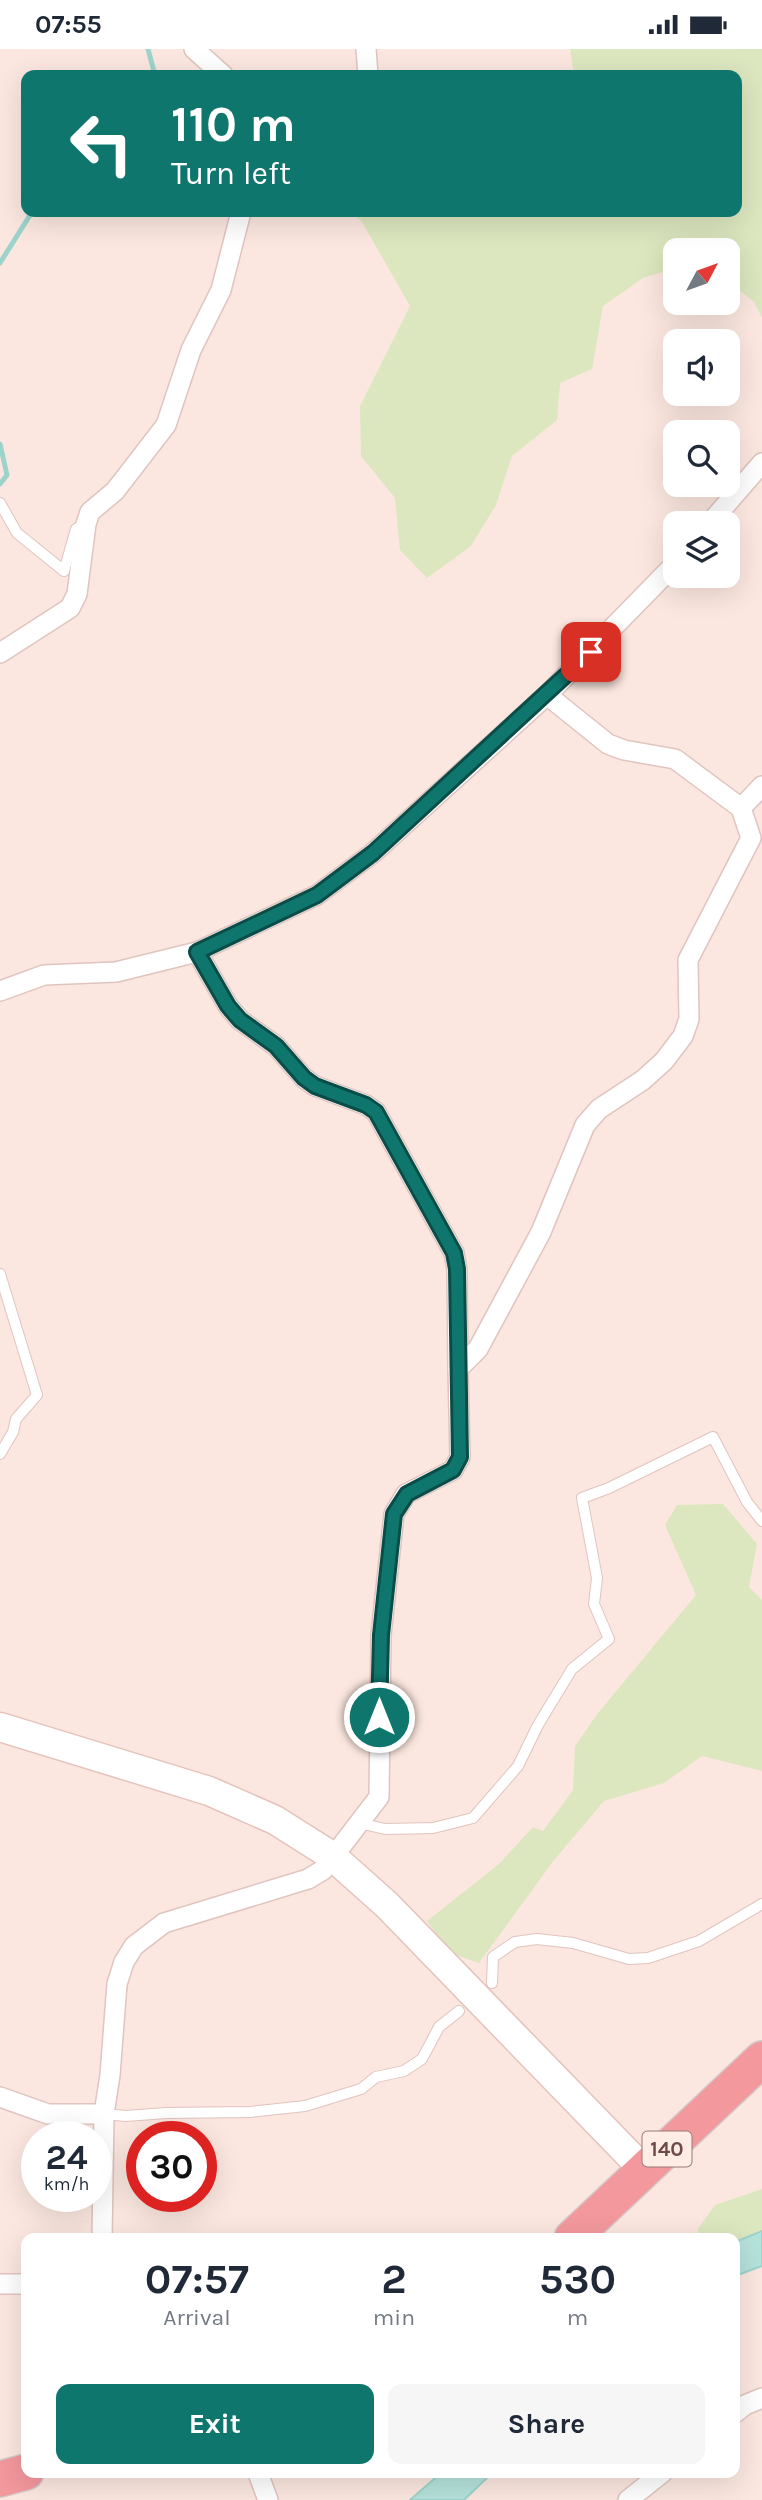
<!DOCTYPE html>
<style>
:root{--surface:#fff;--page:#f6f6f7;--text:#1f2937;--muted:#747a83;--accent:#0f766e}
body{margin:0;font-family:Karla,sans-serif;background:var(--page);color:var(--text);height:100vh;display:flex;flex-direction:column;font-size:26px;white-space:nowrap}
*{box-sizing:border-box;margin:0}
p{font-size:23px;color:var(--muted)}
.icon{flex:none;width:38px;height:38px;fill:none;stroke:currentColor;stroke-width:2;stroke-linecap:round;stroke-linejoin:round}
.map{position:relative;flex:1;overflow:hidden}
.side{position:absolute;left:21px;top:2184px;width:719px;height:245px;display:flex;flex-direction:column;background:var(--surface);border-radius:14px;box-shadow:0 7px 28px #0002}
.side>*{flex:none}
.banner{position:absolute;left:21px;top:21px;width:721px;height:147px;border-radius:14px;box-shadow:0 7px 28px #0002;background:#0f766e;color:#fff;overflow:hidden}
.needle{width:46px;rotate:49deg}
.buttons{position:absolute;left:663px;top:189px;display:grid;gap:14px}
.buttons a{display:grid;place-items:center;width:77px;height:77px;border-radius:14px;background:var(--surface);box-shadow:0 7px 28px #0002;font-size:35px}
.speed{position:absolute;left:21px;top:2072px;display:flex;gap:14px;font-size:35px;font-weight:700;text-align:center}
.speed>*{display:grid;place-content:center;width:91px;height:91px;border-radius:50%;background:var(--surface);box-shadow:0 7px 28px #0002;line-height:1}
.speed small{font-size:18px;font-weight:400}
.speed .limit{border:10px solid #d22;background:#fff;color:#111}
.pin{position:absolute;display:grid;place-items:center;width:60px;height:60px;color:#fff;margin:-30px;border-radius:14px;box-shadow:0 4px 10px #0006}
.me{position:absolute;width:77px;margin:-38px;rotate:0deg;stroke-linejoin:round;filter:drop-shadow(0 0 5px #0008)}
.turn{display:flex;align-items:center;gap:24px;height:147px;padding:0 35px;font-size:32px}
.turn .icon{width:91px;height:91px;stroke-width:2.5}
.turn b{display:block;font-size:49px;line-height:60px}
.eta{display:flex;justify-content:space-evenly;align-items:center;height:119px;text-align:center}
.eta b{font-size:42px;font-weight:700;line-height:49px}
.button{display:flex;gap:14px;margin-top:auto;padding:14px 35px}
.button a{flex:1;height:80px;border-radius:14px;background:var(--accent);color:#fff;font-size:28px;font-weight:700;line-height:80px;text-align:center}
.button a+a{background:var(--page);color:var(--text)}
.status{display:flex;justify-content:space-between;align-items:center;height:49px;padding:0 35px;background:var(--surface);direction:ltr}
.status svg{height:19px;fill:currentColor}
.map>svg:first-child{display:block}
.green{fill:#dce7bf}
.water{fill:#b5e2db;stroke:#9cd4cb;stroke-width:2}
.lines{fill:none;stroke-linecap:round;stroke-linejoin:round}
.stream{stroke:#9cd4cb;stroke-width:5}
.lane-casing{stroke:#e0c4bf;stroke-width:12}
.street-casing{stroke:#e0c4bf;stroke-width:22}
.secondary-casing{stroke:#e5c2bc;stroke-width:31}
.highway-casing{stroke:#d4c9c8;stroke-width:38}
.lane{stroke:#fff;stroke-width:10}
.street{stroke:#fff;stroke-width:19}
.secondary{stroke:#fff;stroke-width:28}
.highway{stroke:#f3989d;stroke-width:35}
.route-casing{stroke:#0a4d48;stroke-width:18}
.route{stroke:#0f766e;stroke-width:12}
.labels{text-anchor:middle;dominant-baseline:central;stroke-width:7;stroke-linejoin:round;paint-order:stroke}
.shield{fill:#feece5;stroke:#9a7b77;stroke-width:2}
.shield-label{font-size:21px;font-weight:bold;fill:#6f4a48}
</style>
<div class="status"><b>07:55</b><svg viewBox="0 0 49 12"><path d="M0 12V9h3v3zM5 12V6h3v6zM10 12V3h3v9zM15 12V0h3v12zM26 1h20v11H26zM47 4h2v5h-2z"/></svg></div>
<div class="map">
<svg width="762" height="2451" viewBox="0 0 762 2451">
<rect width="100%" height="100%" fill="#fbe7df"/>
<g class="green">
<polygon points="570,0 762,0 762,269 754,253 728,232 728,201 676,201 675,219 643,229 603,257 592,320 560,334 557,371 512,407 496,456 471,497 427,529 400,501 395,449 361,407 360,357 410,257 362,173 352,163 737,163 737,26 574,26"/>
<polygon points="723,1455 757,1495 749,1538 762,1551 762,1722 702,1707 664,1734 604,1752 554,1811 479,1914 450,1904 427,1872 499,1815 533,1778 543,1782 573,1741 575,1697 598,1664 696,1546 665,1476 677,1456"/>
<polygon points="762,2140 762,2182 735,2193 735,2189 703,2189 697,2181 715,2156"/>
</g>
<g class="water">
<polygon points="762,2182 762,2217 735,2227 735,2193"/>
<polygon points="441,2424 492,2424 464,2451 410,2451"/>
</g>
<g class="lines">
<g class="stream">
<polyline points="148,0 155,26"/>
<polyline points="0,214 32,163"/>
<polyline points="0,395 7,426 0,435"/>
</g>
<defs>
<g id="lane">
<polyline points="0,454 17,484 64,522 76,480 85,475"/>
<polyline points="0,1225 37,1346 16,1370 13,1383 0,1405"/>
<polyline points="359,1774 385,1780 433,1779 473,1769 518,1717 538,1676 572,1620 609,1590 594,1555 597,1529 582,1449 609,1439 713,1388 747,1453 762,1472"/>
<polyline points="492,1934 493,1908 515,1893 537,1890 573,1894 629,1910 648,1909 699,1892 762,1855"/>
<polyline points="104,2065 126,2067 166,2064 250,2063 305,2057 361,2040 376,2028 404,2022 422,2010 439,1978 459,1962"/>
</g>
<g id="street">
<polyline points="194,0 223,26"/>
<polyline points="366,0 368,26"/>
<polyline points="710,474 762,414"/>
<polyline points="0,604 70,559 77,545 86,475 90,463 115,442 166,376 191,301 221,241 241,163"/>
<polyline points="741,759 762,737"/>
<polyline points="197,903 228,957 240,971 276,997 304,1029 315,1037 366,1056 376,1063 454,1204 457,1220 458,1320"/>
<polyline points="0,942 44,926 116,923 197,903 317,846 373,804 547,646 676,514"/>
<polyline points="0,2048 48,2065 104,2065"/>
<polyline points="102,2189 104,2065 110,2026 117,1935 124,1913 134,1897 164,1874 308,1830 323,1821 379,1748 381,1586 394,1465 406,1445 453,1421 460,1408 458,1320 478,1300 541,1183 585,1076 599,1060 643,1031 664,1012 683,987 689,970 688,911 751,789 741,759 675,710 624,701 608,695 547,646"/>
<polyline points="0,2235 26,2235"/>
<polyline points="735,2364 745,2356 762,2349"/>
<polyline points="258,2424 268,2451"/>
<polyline points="628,2451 662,2424"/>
</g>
<polyline id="secondary" points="0,1678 209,1742 275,1771 332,1807 387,1856 644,2121"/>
<g id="highway">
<polyline points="572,2189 762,2010"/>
<polyline points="0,2430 26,2423"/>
</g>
</defs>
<use href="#lane" class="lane-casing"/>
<use href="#street" class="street-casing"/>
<use href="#secondary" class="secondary-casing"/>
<use href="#highway" class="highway-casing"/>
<use href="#lane" class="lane"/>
<use href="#street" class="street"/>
<use href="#secondary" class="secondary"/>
<use href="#highway" class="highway"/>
</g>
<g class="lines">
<defs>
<polyline id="route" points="379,1668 381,1586 394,1465 407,1445 453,1421 460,1408 457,1220 454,1204 376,1063 366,1056 315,1037 304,1029 276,997 240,971 228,957 197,903 317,846 373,804 591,603"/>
</defs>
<use href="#route" class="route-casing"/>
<use href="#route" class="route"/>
</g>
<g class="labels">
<rect class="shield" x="642.5" y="2082.5" width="49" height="35" rx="5"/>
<g class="shield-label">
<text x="667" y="2100">140</text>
</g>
</g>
</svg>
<div class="buttons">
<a><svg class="needle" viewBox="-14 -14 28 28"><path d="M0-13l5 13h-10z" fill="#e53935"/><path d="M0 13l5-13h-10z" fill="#747a83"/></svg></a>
<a><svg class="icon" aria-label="sound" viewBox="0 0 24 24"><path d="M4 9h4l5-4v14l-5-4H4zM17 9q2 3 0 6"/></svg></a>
<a><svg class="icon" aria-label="search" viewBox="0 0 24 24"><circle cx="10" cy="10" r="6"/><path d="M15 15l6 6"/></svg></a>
<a><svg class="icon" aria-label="layers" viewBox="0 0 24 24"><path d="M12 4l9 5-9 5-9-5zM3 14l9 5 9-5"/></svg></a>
</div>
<div class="speed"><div>24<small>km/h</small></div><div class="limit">30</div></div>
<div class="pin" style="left:591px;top:603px;background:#d93025"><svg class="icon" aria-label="arrive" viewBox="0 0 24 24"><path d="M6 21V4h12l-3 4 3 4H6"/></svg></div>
<svg class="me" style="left:379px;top:1668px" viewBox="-20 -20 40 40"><circle r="17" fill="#0f766e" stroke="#fff" stroke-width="3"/><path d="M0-11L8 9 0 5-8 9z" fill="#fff"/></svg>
<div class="banner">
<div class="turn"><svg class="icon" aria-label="left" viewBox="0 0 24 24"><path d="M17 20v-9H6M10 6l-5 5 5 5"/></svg><div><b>110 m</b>Turn left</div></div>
</div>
<section class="side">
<div class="eta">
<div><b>07:57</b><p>Arrival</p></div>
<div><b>2</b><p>min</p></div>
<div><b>530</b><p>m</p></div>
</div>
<div class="button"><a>Exit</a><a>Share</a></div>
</section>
</div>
